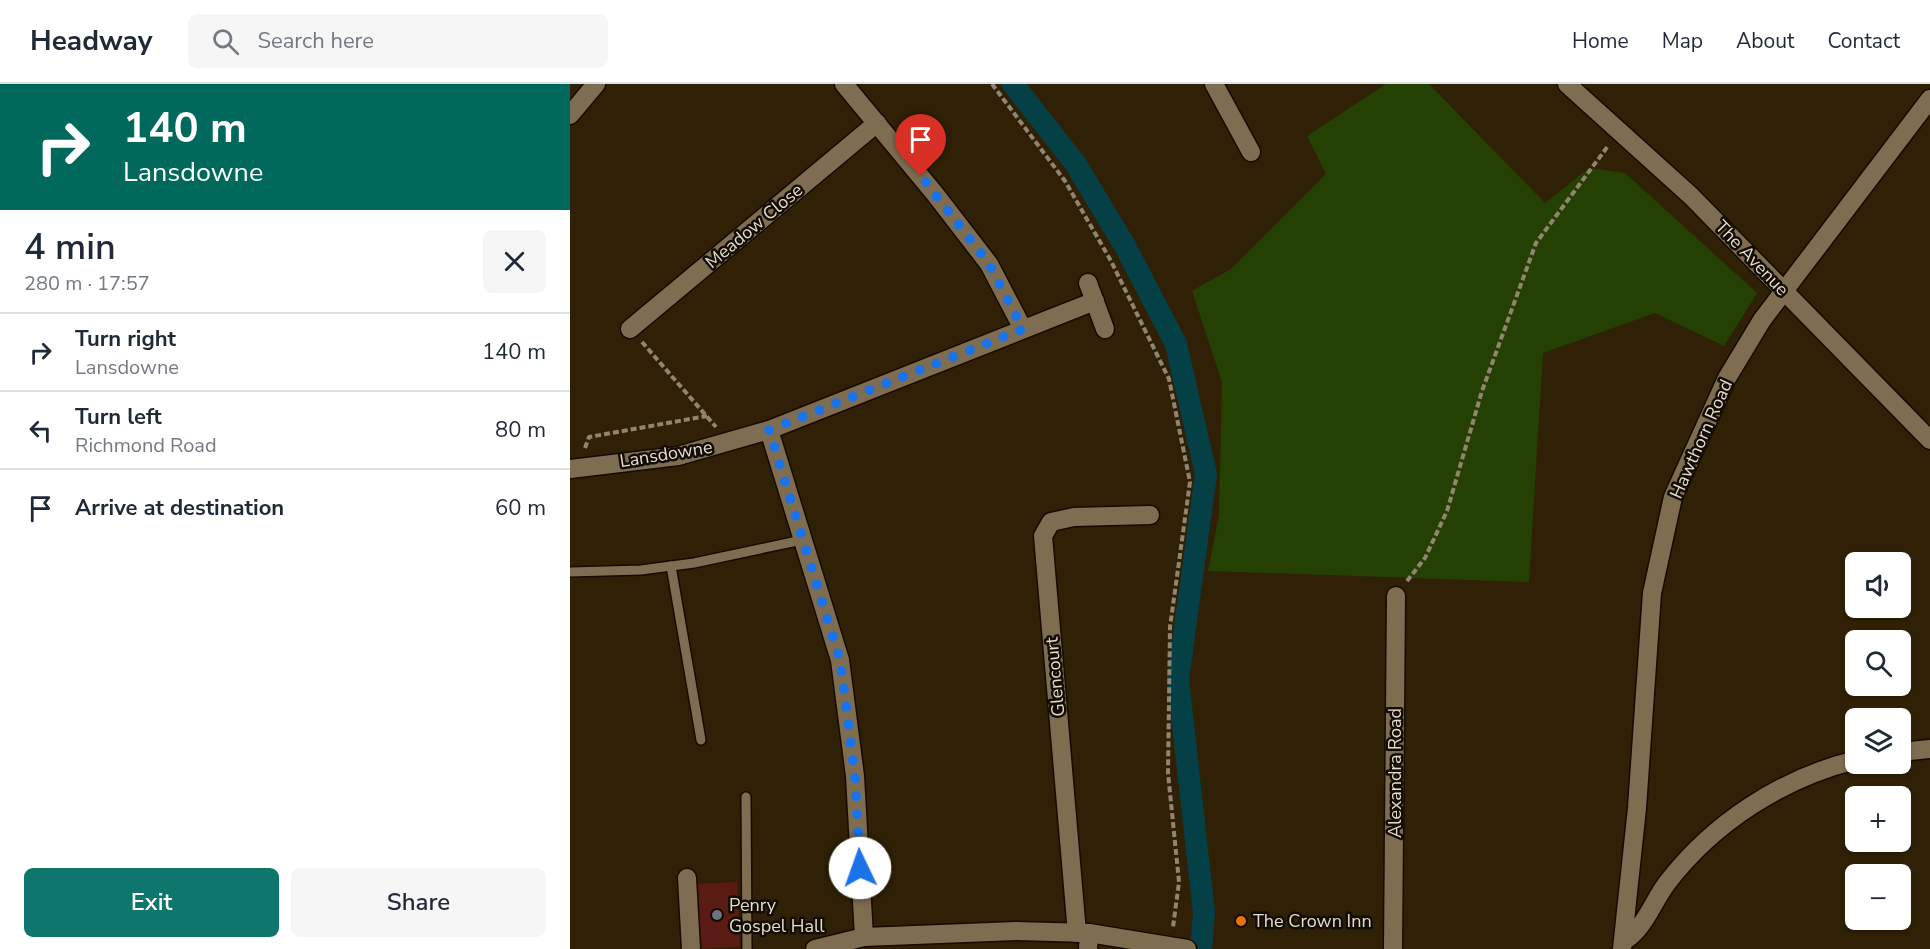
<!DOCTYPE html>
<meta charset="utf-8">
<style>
:root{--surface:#fff;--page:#f6f6f7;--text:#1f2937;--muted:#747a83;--line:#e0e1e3;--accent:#0f766e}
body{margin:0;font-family:"Nunito Sans",sans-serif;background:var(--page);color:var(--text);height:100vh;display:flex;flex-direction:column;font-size:22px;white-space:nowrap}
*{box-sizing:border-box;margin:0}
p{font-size:20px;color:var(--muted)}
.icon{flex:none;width:33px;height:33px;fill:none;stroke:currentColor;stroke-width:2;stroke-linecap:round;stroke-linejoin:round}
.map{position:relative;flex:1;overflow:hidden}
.details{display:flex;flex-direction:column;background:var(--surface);width:570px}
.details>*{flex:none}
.top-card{background:#00695c;color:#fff;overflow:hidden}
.tools{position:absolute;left:1275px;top:468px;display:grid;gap:12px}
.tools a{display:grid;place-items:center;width:66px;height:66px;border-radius:9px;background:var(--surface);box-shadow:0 2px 4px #0004;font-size:30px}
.pin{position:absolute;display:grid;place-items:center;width:51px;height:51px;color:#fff;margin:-62px -26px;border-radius:50% 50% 50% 0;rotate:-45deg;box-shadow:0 0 6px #0007}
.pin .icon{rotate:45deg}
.me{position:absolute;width:66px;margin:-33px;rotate:357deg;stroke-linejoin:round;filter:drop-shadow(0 0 4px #0008)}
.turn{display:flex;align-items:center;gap:21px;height:126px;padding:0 24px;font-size:27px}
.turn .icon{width:78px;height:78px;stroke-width:2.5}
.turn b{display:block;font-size:42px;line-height:51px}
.round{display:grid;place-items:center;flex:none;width:63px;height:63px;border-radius:9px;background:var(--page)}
.head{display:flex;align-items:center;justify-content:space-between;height:102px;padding:0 24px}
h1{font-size:36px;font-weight:600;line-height:45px}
.cta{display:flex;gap:12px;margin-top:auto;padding:12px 24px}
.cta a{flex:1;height:69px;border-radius:9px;background:var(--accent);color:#fff;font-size:24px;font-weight:600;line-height:69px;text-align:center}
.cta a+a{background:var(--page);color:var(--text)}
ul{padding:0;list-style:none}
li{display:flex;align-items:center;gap:18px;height:78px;padding:0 24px;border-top:2px solid var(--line)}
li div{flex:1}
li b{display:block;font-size:22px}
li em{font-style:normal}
header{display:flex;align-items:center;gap:36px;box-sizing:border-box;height:84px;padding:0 30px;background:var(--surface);border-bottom:2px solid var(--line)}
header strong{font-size:28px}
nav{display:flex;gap:33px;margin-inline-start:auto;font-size:21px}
.search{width:420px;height:54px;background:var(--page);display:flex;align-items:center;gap:15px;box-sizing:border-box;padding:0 21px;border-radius:9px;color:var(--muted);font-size:22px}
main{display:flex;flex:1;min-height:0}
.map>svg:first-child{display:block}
.green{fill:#244002}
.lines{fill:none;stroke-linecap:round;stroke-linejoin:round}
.canal{stroke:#054046;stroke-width:22}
.building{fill:#5a1b15}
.service-casing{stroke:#170a00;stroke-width:12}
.minor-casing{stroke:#170a00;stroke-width:21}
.tertiary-casing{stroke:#170a00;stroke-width:21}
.path{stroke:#918570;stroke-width:4;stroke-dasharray:6 3;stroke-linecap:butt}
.service{stroke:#7e6d51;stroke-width:9}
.minor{stroke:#7e6d51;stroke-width:18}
.tertiary{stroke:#7e6d51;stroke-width:18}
.route{stroke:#1a73e8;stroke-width:10;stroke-dasharray:0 18}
.worship-dot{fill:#6b7280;stroke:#120c03;stroke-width:2}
.food-dot{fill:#e8710a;stroke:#120c03;stroke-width:2}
.labels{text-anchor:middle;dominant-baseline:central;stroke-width:5;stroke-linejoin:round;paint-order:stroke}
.street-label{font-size:18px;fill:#e6dccd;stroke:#120c03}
.poi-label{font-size:18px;fill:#e6dccd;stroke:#120c03;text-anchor:start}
</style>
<header>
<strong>Headway</strong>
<div class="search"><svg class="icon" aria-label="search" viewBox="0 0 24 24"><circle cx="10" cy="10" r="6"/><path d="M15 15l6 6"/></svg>Search here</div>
<nav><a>Home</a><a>Map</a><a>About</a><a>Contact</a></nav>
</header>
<main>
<section class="details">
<div class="top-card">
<div class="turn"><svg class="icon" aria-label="right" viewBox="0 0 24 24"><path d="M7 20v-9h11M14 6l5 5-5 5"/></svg><div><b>140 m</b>Lansdowne</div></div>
</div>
<div class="head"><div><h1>4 min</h1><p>280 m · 17:57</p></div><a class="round"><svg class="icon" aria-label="close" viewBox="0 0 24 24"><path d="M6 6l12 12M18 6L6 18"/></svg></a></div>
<ul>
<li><svg class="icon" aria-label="right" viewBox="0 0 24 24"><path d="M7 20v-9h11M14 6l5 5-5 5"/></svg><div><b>Turn right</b><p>Lansdowne</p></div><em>140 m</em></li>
<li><svg class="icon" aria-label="left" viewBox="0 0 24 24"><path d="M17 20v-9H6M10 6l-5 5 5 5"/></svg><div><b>Turn left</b><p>Richmond Road</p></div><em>80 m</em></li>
<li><svg class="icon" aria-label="arrive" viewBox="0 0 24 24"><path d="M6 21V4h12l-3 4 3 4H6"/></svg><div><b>Arrive at destination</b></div><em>60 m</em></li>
</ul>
<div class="cta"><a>Exit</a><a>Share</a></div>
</section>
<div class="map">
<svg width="1360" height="865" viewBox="0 0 1360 865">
<rect width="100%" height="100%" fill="#302106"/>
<polygon class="green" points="816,0 859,0 975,119 1019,84 1055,89 1187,209 1154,262 1085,229 973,269 959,498 638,487 649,431 652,298 622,207 661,185 756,90 737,52"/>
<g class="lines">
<polyline class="canal" points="443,0 505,79 555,162 606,260 636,390 608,595 634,829 631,865"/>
</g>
<polygon class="building" points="167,798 170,863 126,865 124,800"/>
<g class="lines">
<defs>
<g id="service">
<polyline points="101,482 131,656"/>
<polyline points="0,488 71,486 124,479 232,456"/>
<polyline points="176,713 177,865"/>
</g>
<g id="minor">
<polyline points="274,0 365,110 419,180 453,245"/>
<polyline points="644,0 681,68"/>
<polyline points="997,0 1121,112 1360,356"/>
<polyline points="0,31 26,0"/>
<polyline points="518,199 535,245"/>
<polyline points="60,245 307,39"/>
<polyline points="199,346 270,576 285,692 294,853"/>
<polyline points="0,385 108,372 199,346 525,217"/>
<polyline points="1330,668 1360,665"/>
<polyline points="117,794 121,865"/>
<polyline points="507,849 473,452 481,438 504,433 580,431"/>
<path d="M1054 857C1075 844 1082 819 1097 799 1143 739 1212 694 1286 676"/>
<polyline points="518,865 519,849"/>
<polyline points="823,865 826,512"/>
<polyline points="1052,865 1067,724 1082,509 1103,413 1157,294 1192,236 1360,15"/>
</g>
<polyline id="tertiary" points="245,865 294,853 446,847 519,849 617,865"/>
</defs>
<use href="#service" class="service-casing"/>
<use href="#minor" class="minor-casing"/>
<use href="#tertiary" class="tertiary-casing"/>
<g class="path">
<polyline points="422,0 495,97 541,177 599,295 620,398 600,543 598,689 609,798 603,843"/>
<polyline points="72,258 146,343"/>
<polyline points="15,364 19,353 137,332"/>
<polyline points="837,497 855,474 877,427 912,307 966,159 1038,62"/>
</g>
<use href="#service" class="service"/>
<use href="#minor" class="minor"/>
<use href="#tertiary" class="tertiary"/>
</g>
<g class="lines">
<polyline class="route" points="290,784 285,692 270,576 199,346 453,245 419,180 351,92"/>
</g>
<circle class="worship-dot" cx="147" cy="831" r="6"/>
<circle class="food-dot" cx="671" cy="837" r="6"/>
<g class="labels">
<g class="street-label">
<text transform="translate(184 142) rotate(-40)">Meadow Close</text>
<text transform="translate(1182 174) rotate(46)">The Avenue</text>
<text transform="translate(1131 355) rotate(-66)">Hawthorn Road</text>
<text transform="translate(96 370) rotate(-9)">Lansdowne</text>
<text transform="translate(485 593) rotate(-95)">Glencourt</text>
<text transform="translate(825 689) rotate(-90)">Alexandra Road</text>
</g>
<g class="poi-label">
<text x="159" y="821">Penry<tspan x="159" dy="21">Gospel Hall</tspan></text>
<text x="683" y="837">The Crown Inn</text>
</g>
</g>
</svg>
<div class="tools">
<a><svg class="icon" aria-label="sound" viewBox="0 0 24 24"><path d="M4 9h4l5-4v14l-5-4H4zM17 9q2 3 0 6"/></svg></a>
<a><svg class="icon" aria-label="search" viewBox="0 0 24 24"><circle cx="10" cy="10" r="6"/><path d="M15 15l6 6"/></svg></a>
<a><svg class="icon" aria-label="layers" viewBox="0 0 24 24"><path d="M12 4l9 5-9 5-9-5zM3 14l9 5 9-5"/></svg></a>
<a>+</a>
<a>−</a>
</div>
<div class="pin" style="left:351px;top:92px;background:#d93025"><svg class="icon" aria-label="arrive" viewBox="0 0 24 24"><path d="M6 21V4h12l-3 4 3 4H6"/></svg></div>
<svg class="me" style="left:290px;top:784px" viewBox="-20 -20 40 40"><circle r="19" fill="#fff"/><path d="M0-13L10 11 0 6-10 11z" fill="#1a73e8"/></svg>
</div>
</main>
